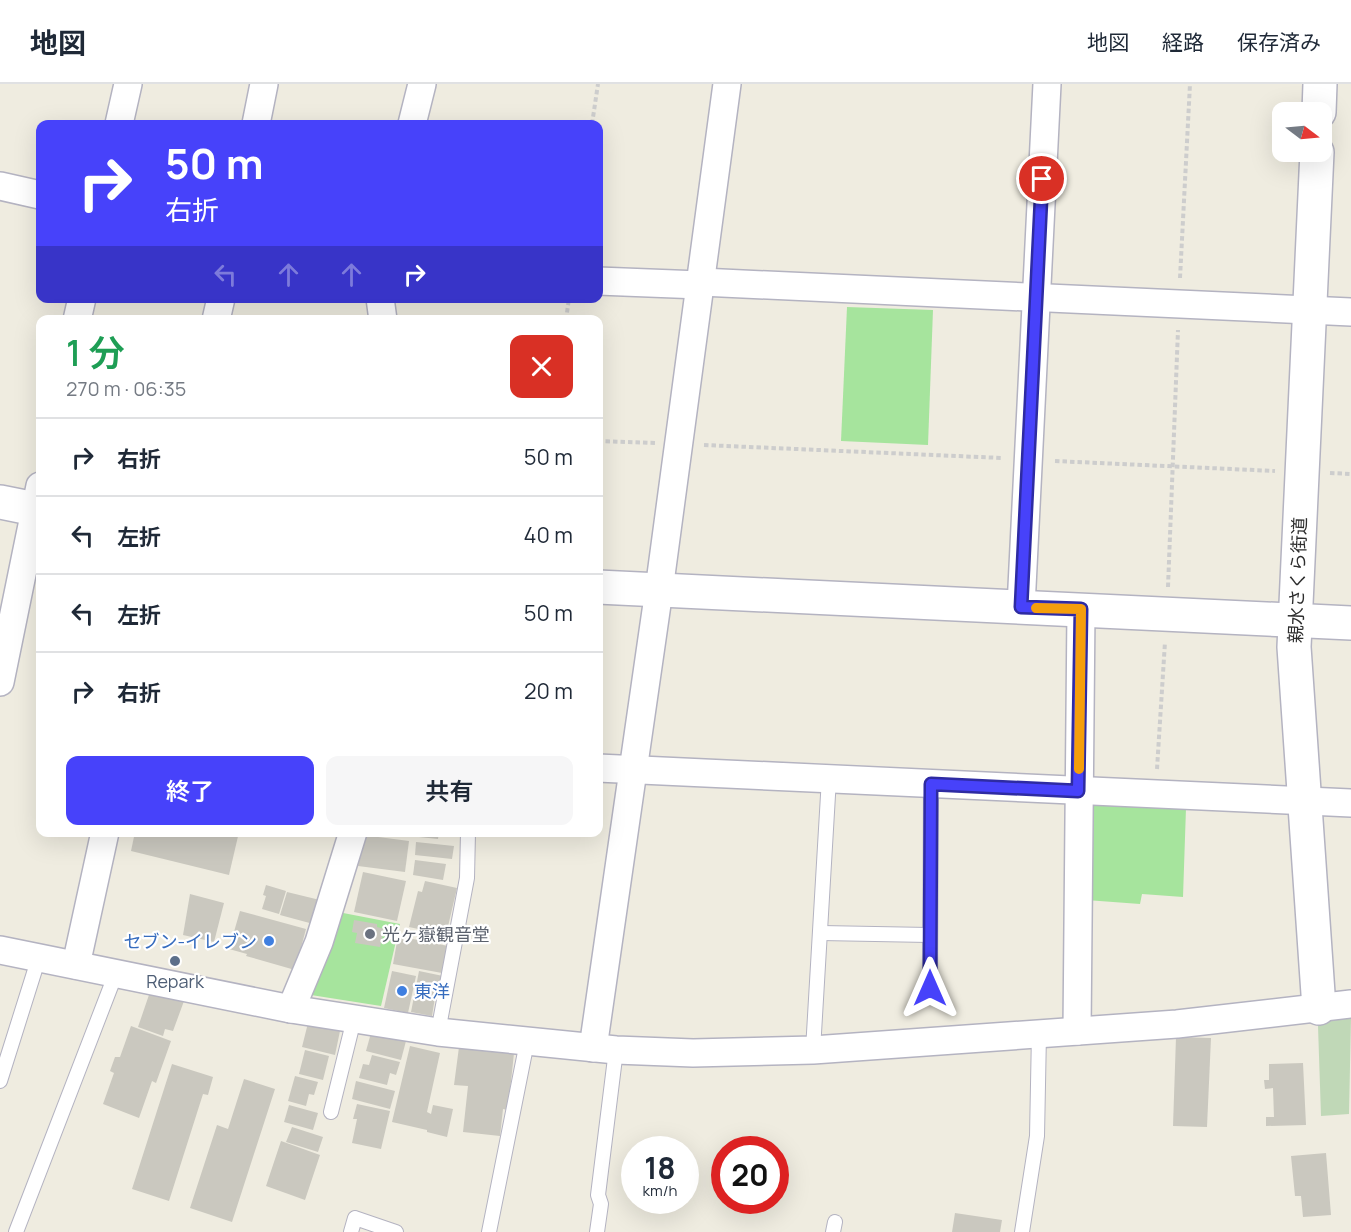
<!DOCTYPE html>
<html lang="ja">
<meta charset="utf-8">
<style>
:root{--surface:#fff;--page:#f6f6f7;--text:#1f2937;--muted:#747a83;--line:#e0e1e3;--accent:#4742fa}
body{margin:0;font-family:Manrope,"Noto Sans JP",sans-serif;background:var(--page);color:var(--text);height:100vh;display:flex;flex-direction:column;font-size:22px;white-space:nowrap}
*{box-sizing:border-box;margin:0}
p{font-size:20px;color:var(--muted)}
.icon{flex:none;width:33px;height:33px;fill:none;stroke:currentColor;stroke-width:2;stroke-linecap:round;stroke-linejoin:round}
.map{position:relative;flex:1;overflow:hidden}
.sheet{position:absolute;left:36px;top:231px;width:567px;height:522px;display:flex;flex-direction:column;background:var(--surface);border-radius:12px;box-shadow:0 6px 24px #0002}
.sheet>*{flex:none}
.guide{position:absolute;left:36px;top:36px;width:567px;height:183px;border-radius:12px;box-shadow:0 6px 24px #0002;background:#4742fa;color:#fff;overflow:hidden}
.needle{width:39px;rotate:106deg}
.controls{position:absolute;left:1272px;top:18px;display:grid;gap:12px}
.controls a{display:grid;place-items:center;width:60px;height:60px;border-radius:12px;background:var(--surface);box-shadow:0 6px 24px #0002;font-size:30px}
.speed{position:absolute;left:621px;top:1052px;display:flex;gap:12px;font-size:30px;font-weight:700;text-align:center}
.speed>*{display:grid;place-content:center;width:78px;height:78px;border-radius:50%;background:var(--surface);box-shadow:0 6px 24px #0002;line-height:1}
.speed small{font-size:15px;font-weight:400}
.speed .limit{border:9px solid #d22;background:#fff;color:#111}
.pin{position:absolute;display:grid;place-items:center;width:51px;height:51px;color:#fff;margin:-26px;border:3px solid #fff;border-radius:50%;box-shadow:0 2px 6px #0007}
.me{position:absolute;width:66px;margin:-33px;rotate:0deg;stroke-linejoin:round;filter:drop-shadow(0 0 4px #0008)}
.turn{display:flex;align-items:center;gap:21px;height:126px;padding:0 30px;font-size:27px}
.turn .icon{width:78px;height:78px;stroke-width:2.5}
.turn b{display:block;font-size:42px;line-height:51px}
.lanes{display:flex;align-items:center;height:57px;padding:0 30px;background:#0003;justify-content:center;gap:30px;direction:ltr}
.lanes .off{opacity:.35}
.round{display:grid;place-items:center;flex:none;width:63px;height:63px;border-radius:12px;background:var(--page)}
.head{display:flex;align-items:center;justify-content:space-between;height:102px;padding:0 30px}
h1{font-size:36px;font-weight:600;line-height:45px;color:#1e9e55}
.button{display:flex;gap:12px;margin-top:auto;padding:12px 30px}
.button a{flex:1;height:69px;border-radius:12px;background:var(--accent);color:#fff;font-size:24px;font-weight:600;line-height:69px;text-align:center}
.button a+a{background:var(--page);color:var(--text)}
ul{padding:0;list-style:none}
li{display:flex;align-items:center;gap:18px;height:78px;padding:0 30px;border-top:2px solid var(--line)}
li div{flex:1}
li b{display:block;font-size:22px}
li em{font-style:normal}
header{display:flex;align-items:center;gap:36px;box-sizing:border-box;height:84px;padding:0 30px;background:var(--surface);border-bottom:2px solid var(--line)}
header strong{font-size:28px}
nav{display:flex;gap:33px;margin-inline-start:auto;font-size:21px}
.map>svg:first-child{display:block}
.green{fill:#a6e49d}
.cemetery{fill:#c0d8b7}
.building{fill:#cac8bf}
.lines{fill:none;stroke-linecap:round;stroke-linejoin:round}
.service-casing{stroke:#b4b3c1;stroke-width:16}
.minor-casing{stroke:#b4b3c1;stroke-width:30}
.tertiary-casing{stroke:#b4b3c1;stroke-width:36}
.path{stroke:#cdcdcd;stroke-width:4;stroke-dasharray:4.5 3;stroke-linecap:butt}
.service{stroke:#fff;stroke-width:14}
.minor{stroke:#fff;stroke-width:27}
.tertiary{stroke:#fff;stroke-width:33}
.route-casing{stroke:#2e2ba2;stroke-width:15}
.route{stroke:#4742fa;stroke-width:10}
.slow{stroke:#f59e0b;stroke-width:10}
.worship-dot{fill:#6b7280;stroke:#fff;stroke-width:2}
.shop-dot{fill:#3f7fe0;stroke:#fff;stroke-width:2}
.service-dot{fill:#5c6f8a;stroke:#fff;stroke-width:2}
.labels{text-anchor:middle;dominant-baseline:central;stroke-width:4.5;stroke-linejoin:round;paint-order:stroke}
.street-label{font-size:18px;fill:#2d2d2d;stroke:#fff}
.worship-label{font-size:18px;fill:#5b616d;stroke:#fff;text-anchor:start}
.shop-label{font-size:18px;fill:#366cbe;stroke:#fff;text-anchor:end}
.service-label{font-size:18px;fill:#4e5e75;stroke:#fff}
</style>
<header>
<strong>地図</strong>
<nav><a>地図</a><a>経路</a><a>保存済み</a></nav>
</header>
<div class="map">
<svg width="1351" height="1148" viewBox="0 0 1351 1148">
<rect width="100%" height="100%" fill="#efece0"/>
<g class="green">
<polygon points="847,223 933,226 928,361 841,357"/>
<polygon points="1088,720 1186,724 1183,813 1142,810 1140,820 1086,816"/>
<polygon points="338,828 400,840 381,922 311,911"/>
</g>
<polygon class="cemetery" points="1351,933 1349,1030 1321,1032 1318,942 1323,936"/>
<g class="building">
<polygon points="135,748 239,748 229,791 131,767"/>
<polygon points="420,748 439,748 438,755 419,753"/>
<polygon points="363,751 409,757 405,788 358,782"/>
<polygon points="416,758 454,762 452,775 415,771"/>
<polygon points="415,776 446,780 443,796 413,791"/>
<polygon points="363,788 406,797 397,837 354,828"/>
<polygon points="425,797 457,804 446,851 409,843 418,807 422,808"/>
<polygon points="266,801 286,807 279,830 262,825 266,812 263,811"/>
<polygon points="287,808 324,817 317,841 280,831"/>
<polygon points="190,810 224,819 214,858 183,851"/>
<polygon points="240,827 306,845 295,886 246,872 247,870 229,865"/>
<polygon points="354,836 377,840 377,843 384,845 380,863 355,859 357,849 352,848"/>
<polygon points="392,842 397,843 394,855 389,854"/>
<polygon points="398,852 448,862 442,889 393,880"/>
<polygon points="392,887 416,892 408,929 384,924"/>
<polygon points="419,887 443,892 440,908 436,907 432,932 411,928"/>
<polygon points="151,905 184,917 173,947 165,945 163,952 138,943"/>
<polygon points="308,939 340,947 335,971 302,963"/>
<polygon points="131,942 171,957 156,999 152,997 139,1034 103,1020 114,989 110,987 115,973 120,973"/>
<polygon points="371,949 406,957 401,976 366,967"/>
<polygon points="1176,953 1211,954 1207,1043 1173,1042"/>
<polygon points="410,962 440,969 427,1028 431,1030 433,1021 453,1025 447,1053 427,1048 427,1046 392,1038"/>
<polygon points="459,963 514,969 508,1026 503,1025 500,1052 463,1048 468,1002 454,1001"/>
<polygon points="305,966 329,972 323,996 299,990"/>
<polygon points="372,971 400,978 396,991 390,989 387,1001 359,994 363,980 369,981"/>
<polygon points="1303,979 1306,1041 1266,1042 1266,1033 1274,1033 1273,1004 1265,1005 1264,996 1269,996 1269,980"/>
<polygon points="172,980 213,993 208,1011 203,1010 169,1117 132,1105"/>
<polygon points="295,992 318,998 314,1011 309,1010 306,1022 288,1017"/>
<polygon points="244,995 275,1005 232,1138 190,1124 217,1041 228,1045"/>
<polygon points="356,997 395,1007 390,1025 352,1015"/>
<polygon points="357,1020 390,1027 381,1065 352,1059 357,1035 353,1035"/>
<polygon points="289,1021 318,1029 313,1046 284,1038"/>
<polygon points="292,1043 323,1053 318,1068 286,1058"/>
<polygon points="281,1057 320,1071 305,1116 266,1102"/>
<polygon points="1326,1069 1331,1131 1303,1133 1301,1112 1295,1112 1291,1072"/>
<polygon points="955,1129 1002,1136 1000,1148 952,1148"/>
</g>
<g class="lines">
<defs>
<g id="service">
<polyline points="821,849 929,851"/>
<polyline points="930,904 931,700"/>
<polyline points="438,948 467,794 468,748"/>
<polyline points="813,966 829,694"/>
<polyline points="0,997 39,873"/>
<polyline points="331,1028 354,935"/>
<polyline points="16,1148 116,889"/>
<polyline points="351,1148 355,1134 396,1148"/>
<polyline points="489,1148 527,958"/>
<polyline points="597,1148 601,1120 598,1111 616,966"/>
<polyline points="833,1148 835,1138"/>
<polyline points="1022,1148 1037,1052 1039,949"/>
</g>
<g id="minor">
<polyline points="119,40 128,0"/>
<polyline points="256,40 264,0"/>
<polyline points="412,40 422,0"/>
<polyline points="0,102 40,111"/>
<polyline points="598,197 700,201"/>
<polyline points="701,198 1351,228"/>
<polyline points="380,214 383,236"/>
<polyline points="77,236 82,214"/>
<polyline points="216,236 221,214"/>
<polyline points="1021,523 1047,0"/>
<polyline points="0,598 40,402"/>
<polyline points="598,684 1351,719"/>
<polyline points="0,866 291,925 438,948 616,966 693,969 813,966 1177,940 1351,920"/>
<polyline points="76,881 105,748"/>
<polyline points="291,925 319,858 353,748"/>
<polyline points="1077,947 1081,526"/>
<polyline points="593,964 659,506 727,0"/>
</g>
<g id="tertiary">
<polyline points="1319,28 1320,0"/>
<polyline points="1317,68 1294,563 1319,924"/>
<polyline points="0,418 40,426"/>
<polyline points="598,503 1351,539"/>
</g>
</defs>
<use href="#service" class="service-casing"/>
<use href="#minor" class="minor-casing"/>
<use href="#tertiary" class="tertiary-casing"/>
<g class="path">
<polyline points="592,40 598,0"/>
<polyline points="1180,194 1190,0"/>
<polyline points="566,236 569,214"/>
<polyline points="598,357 655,359"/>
<polyline points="704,361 1002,374"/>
<polyline points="1055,377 1275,387"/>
<polyline points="1330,389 1351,390"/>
<polyline points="1168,503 1178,246"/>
<polyline points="1157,685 1165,558"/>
</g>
<use href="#service" class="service"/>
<use href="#minor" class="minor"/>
<use href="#tertiary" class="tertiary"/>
</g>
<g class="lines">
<defs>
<polyline id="route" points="930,904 931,700 1078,707 1081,525 1021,523 1042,95"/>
</defs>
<use href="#route" class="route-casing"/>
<use href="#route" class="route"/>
<polyline class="slow" points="1036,524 1081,525 1079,685"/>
</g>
<circle class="worship-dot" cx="370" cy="850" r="6"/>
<g class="shop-dot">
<circle cx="269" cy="857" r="6"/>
<circle cx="402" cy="907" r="6"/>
</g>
<circle class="service-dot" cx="175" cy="877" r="6"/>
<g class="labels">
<g class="street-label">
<text transform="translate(1297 496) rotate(-88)">親水さくら街道</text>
</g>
<g class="worship-label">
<text x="382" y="850">光ヶ嶽観音堂</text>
</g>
<g class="shop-label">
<text x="257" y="857">セブン-イレブン</text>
<text x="414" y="907" text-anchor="start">東洋</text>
</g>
<g class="service-label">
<text x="175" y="897">Repark</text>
</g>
</g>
</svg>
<div class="controls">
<a><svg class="needle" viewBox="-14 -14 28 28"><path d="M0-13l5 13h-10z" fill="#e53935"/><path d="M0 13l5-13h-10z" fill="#747a83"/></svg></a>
</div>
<div class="speed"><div>18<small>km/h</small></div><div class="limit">20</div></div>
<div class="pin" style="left:1042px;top:95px;background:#d93025"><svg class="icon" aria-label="arrive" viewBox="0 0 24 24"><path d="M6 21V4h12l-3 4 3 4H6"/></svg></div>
<svg class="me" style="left:930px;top:904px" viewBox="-20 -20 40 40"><path d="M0-17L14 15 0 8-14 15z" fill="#4742fa" stroke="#fff" stroke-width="4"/></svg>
<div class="guide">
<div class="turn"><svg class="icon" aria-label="right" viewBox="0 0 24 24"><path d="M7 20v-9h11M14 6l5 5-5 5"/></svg><div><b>50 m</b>右折</div></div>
<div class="lanes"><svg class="icon off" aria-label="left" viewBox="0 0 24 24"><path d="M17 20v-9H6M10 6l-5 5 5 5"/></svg><svg class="icon off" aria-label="ahead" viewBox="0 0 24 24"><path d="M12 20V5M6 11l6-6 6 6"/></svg><svg class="icon off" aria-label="ahead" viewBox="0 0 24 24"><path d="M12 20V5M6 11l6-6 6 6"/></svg><svg class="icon" aria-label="right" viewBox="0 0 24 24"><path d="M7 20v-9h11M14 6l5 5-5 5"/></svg></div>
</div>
<section class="sheet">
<div class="head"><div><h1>1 分</h1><p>270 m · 06:35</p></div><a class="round" style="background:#d93025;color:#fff"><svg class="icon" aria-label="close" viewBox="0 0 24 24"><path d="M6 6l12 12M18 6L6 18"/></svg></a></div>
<ul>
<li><svg class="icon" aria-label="right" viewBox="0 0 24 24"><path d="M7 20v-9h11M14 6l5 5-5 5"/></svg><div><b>右折</b></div><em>50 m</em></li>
<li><svg class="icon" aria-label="left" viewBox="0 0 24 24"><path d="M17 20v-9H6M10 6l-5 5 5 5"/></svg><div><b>左折</b></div><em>40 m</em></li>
<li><svg class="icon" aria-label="left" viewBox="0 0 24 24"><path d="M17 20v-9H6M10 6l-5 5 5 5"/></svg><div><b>左折</b></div><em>50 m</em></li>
<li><svg class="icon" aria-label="right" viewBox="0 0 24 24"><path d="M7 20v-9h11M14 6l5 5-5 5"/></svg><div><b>右折</b></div><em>20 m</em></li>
</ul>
<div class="button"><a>終了</a><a>共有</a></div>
</section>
</div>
